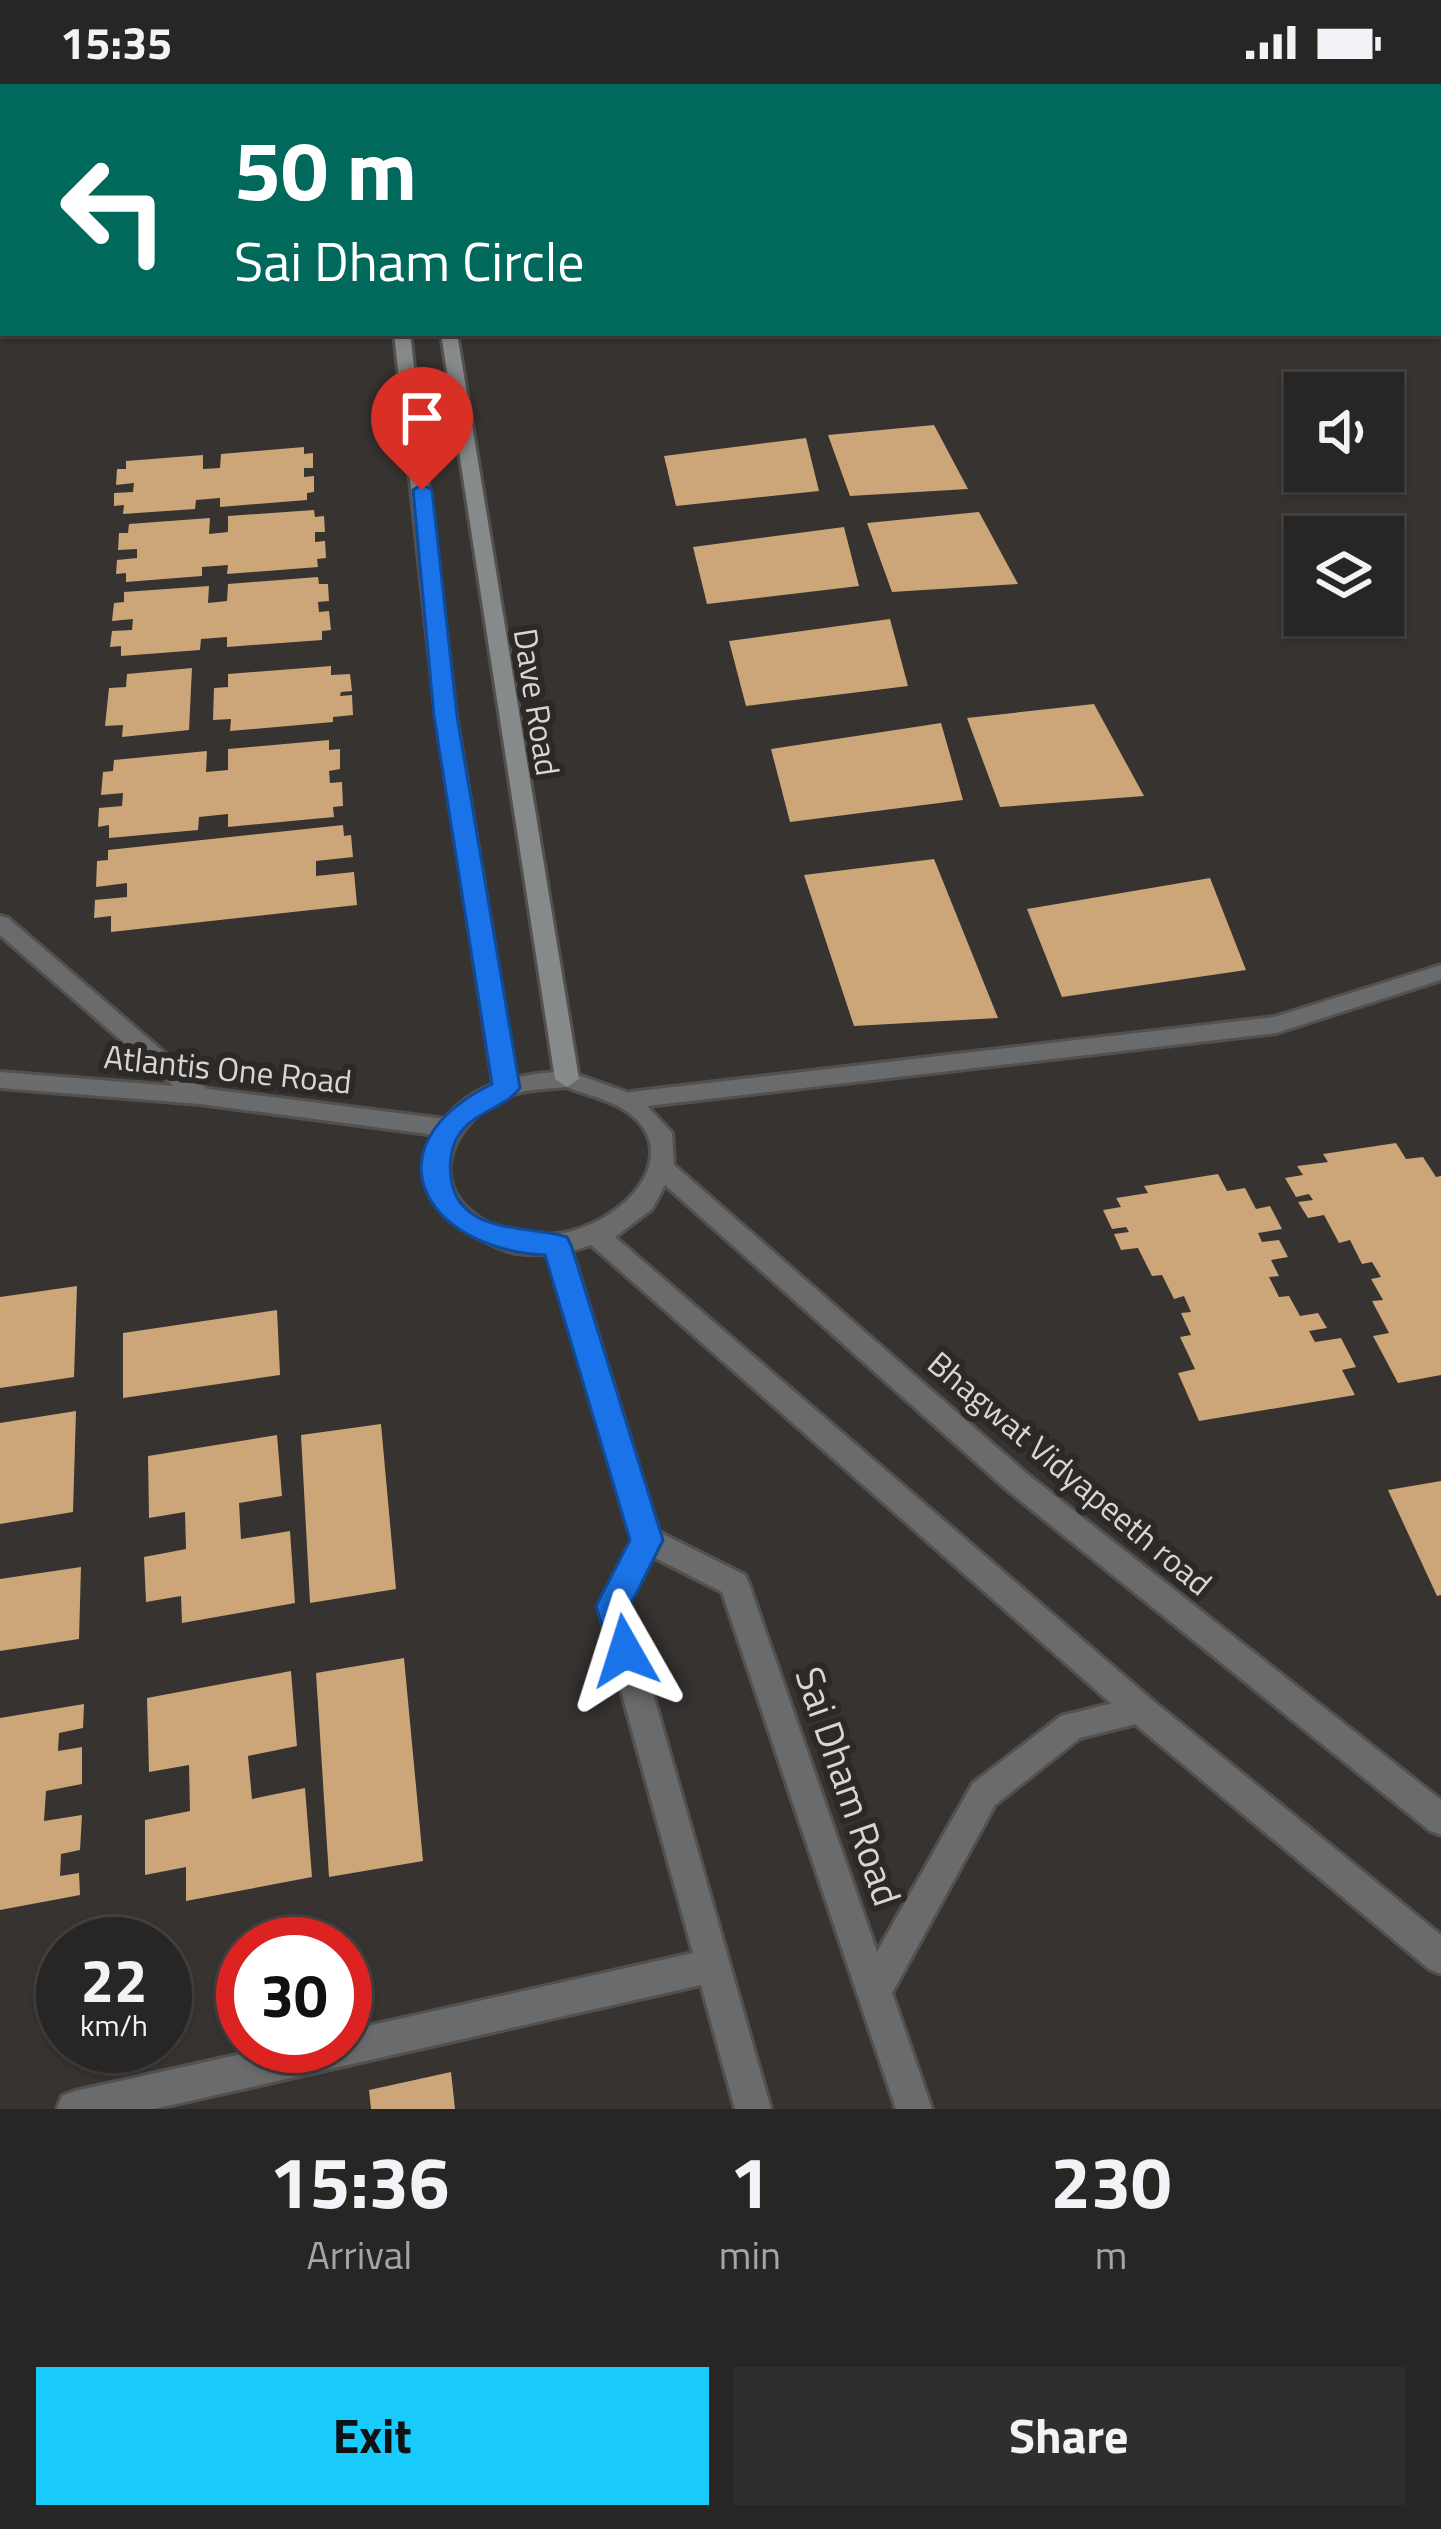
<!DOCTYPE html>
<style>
:root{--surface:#282625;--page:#302e2d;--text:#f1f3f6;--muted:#a5a5a7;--line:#444342;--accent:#19cafc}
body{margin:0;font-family:"Titillium Web",sans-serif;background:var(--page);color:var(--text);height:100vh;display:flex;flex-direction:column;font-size:45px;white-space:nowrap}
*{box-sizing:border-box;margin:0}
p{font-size:39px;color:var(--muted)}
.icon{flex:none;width:66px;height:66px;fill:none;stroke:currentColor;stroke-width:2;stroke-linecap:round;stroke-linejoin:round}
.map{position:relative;height:2025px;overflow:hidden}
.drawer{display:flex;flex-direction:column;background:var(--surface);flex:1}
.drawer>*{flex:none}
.banner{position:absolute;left:0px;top:0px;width:1443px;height:252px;box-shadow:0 3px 9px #0004,0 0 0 3px var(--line);background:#00695c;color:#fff;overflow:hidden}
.tools{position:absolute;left:1284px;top:288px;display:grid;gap:24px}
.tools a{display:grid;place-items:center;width:120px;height:120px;border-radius:0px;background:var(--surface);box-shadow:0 3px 9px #0004,0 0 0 3px var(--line);font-size:60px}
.speed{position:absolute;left:36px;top:1833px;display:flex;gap:24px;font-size:60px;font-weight:700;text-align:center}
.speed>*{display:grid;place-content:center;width:156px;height:156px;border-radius:50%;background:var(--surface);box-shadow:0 3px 9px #0004,0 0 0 3px var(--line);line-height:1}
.speed small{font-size:30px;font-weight:400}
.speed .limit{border:18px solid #d22;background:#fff;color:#111}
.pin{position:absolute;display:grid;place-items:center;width:102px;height:102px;color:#fff;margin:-123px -51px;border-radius:50% 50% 50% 0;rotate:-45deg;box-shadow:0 0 12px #0007}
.pin .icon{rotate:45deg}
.me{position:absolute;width:132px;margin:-66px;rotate:354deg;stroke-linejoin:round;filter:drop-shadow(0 0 9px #0008)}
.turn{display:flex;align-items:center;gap:42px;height:252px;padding:0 36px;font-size:54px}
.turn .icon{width:156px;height:156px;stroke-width:2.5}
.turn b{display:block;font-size:84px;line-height:102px}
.eta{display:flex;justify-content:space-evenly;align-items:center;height:204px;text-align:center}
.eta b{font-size:72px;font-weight:700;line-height:84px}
.primary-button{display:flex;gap:24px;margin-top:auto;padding:24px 36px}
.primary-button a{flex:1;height:138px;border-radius:0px;background:var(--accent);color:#111;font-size:48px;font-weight:700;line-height:138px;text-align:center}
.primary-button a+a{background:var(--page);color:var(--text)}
.status{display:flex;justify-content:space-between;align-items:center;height:84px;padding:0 60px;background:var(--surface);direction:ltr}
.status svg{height:33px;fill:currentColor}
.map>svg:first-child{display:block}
.building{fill:#cca578}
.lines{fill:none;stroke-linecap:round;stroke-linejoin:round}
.minor-casing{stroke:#53504e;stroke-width:6}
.tertiary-casing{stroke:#53504e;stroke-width:6}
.secondary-casing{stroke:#53504e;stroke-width:6}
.minor{fill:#696b6c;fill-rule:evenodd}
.tertiary{fill:#696b6c;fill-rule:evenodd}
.secondary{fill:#878a8b;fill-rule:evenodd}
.route{fill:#1a73e8;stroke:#114b97;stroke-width:3}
.labels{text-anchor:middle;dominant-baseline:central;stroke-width:12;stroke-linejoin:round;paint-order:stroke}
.street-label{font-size:33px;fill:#d7d6d4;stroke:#2c2927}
.near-street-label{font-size:39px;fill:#d7d6d4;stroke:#2c2927}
</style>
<div class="status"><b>15:35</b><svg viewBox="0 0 49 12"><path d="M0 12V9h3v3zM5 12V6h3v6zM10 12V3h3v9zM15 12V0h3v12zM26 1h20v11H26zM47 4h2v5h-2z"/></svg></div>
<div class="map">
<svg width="1441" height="2025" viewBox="0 0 1441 2025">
<rect width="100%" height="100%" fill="#363331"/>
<g class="building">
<polygon points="934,341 968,405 850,412 828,351"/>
<polygon points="806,354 819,407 676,422 664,372"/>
<polygon points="304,363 304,370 313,369 313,384 304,384 304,393 314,392 314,408 307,409 307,416 220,423 220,414 196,416 195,425 123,430 124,421 114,422 114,409 133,408 134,399 116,401 117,385 126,385 126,377 203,371 203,385 220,384 221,370"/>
<polygon points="314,426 315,433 324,432 325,448 315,448 315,458 325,457 326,474 317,475 318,483 227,490 228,481 202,483 202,492 126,498 126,489 116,490 117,476 137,474 137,465 118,466 119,449 128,449 129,440 210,434 209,450 228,448 228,432"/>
<polygon points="979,428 1018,500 892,508 867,439"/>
<polygon points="844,443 859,502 707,520 693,463"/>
<polygon points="318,493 319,500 328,500 329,517 318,518 319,528 329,527 331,546 322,547 322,556 227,563 227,553 201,555 200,566 121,572 121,562 110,563 112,547 132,546 133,535 112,537 114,519 124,518 124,508 209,502 208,519 227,517 228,500"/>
<polygon points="890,535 908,602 746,622 729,557"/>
<polygon points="331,582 331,591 350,590 352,607 341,608 340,612 352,611 353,631 333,633 333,638 230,647 231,635 213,636 214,604 228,603 228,590"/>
<polygon points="192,584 189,646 122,653 123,641 105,642 109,604 126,603 127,590"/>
<polygon points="1094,620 1144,712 1000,723 967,634"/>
<polygon points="941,639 963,716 790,738 771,665"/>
<polygon points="329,656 329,666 340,665 340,685 329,687 330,699 342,698 343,722 333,723 334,733 228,743 228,730 199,733 198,746 109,754 109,741 98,743 99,724 122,722 123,709 101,711 103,688 113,687 114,676 207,667 206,688 228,686 228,665"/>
<polygon points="343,741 344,752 351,751 353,773 316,777 316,792 354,788 357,821 111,848 111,832 94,834 95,816 127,813 127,799 96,803 97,777 108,776 108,766"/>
<polygon points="934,775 998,934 854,942 804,791"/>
<polygon points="1210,794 1246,886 1062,913 1027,825"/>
<polygon points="1396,1059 1406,1075 1423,1073 1436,1093 1441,1092 1441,1291 1398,1299 1373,1252 1389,1249 1372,1217 1383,1216 1371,1195 1381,1193 1372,1178 1362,1180 1350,1156 1339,1159 1324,1131 1308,1134 1298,1118 1313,1116 1309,1110 1296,1113 1285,1094 1303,1091 1297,1082 1328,1078 1323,1070"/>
<polygon points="1218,1090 1227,1107 1245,1104 1256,1125 1270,1122 1282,1145 1258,1149 1262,1158 1279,1156 1288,1173 1271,1176 1279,1192 1269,1193 1279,1213 1289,1212 1300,1232 1318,1229 1327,1244 1309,1247 1315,1258 1341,1254 1356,1283 1342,1286 1355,1311 1199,1337 1178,1289 1195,1285 1180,1253 1191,1251 1181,1229 1191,1228 1184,1212 1174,1215 1162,1191 1152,1192 1138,1164 1121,1166 1114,1150 1129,1148 1126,1143 1112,1145 1103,1126 1121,1123 1116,1114 1148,1109 1144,1102"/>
<polygon points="77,1202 74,1293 0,1304 0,1213"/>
<polygon points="277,1226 280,1291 123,1314 123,1249"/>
<polygon points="76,1327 73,1428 0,1440 0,1339"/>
<polygon points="381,1340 396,1505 310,1519 301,1351"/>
<polygon points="277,1351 282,1412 239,1419 241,1455 290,1447 295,1519 182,1539 181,1512 146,1518 144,1473 186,1465 185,1428 149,1434 148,1372"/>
<polygon points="1441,1397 1441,1511 1437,1512 1388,1406"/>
<polygon points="81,1483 79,1555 0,1567 0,1495"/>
<polygon points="404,1574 423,1777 329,1793 316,1589"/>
<polygon points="291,1587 297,1662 248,1672 252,1715 305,1704 312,1793 186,1817 186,1783 145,1791 145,1736 190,1727 189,1681 149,1688 147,1614"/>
<polygon points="84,1620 83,1644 59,1649 58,1667 82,1663 82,1700 46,1707 44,1737 82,1731 80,1766 61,1770 60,1792 79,1789 80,1811 0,1826 0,1634"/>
<polygon points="451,1988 455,2025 371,2025 369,2006"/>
</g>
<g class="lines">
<defs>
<g id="minor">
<polygon points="905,0 918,0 920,3 907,3"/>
<polygon points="1423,0 1436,0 1438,3 1425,3"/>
<rect x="1440" y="97" width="1" height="8"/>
<polygon points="0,832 8,834 208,1006 212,1012 208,1018 192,1018 0,851"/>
<polygon points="1441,881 1441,896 1276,949 630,1024 618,1016 630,1008 1274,933"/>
<polygon points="557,1151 566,1154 570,1161 659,1448 745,1491 749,1500 877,1868 973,1699 1061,1632 1141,1612 1152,1616 1157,1626 1152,1636 1080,1654 995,1721 892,1909 932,2025 896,2025 722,1508 653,1473 628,1522 771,2025 735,2025 701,1901 154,2025 57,2025 62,2012 75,2007 277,1962 345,1962 345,1947 693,1869 598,1522 632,1456 544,1161 548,1154"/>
</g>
<path id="tertiary" d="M567 987 638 1012 672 1049 674 1081 1026 1389 1441 1716V1751L1430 1747 1006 1405 665 1101 652 1125 615 1153 1152 1616 1441 1851V1890L1429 1885 1130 1636 591 1161C566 1170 543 1172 516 1169 504 1167 493 1161 481 1155 436 1134 410 1101 435 1051L200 1020 0 1004V988L200 1004 445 1035C476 997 521 990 567 987ZM566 1003C582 1009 602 1014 618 1022 720 1078 562 1206 469 1126 424 1086 465 1028 510 1011 528 1005 547 1005 566 1003Z"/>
<g id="secondary">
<polygon points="364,0 376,0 377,3 365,3"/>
<polygon points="398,0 410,0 411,3 399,3"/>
<polygon points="394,249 410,249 456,632 518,1004 506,1012 494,1004 436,632"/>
<polygon points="441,249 457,249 579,995 567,1003 555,995"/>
</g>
</defs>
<use href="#minor" class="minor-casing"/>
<use href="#tertiary" class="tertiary-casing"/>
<use href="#secondary" class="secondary-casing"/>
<use href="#minor" class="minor"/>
<use href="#tertiary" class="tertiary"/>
<use href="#secondary" class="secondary"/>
</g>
<path class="route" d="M422 400 432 406 457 632 520 1004C505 1024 476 1027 460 1049 451 1062 449 1078 451 1094 458 1151 528 1141 567 1153L571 1161 663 1456 630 1522 643 1567 637 1578 625 1582 613 1578 596 1522 630 1456 545 1171C425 1165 365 1063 492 1000L434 632 413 406Z"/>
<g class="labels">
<g class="street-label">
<text transform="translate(537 618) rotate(81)">Dave Road</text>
<text transform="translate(228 985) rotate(6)">Atlantis One Road</text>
<text transform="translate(1070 1389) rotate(40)">Bhagwat Vidyapeeth road</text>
</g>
<g class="near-street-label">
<text transform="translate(849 1702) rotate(71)">Sai Dham Road</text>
</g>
</g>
</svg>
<div class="tools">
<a><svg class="icon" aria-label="sound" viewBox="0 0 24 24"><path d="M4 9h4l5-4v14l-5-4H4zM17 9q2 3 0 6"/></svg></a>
<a><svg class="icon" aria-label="layers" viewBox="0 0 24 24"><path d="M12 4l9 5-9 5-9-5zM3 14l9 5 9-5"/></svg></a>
</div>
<div class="speed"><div>22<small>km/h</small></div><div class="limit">30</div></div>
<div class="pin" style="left:422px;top:406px;background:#d93025"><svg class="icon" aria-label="arrive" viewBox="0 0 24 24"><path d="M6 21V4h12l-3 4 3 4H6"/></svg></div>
<svg class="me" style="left:625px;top:1567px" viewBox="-20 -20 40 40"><path d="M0-17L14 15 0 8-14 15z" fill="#1a73e8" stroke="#fff" stroke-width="4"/></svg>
<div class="banner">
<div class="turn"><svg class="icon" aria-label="left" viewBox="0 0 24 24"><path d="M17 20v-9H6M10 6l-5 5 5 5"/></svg><div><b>50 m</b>Sai Dham Circle</div></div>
</div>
</div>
<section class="drawer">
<div class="eta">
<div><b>15:36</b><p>Arrival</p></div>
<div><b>1</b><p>min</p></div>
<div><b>230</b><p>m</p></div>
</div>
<div class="primary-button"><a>Exit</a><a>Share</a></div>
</section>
